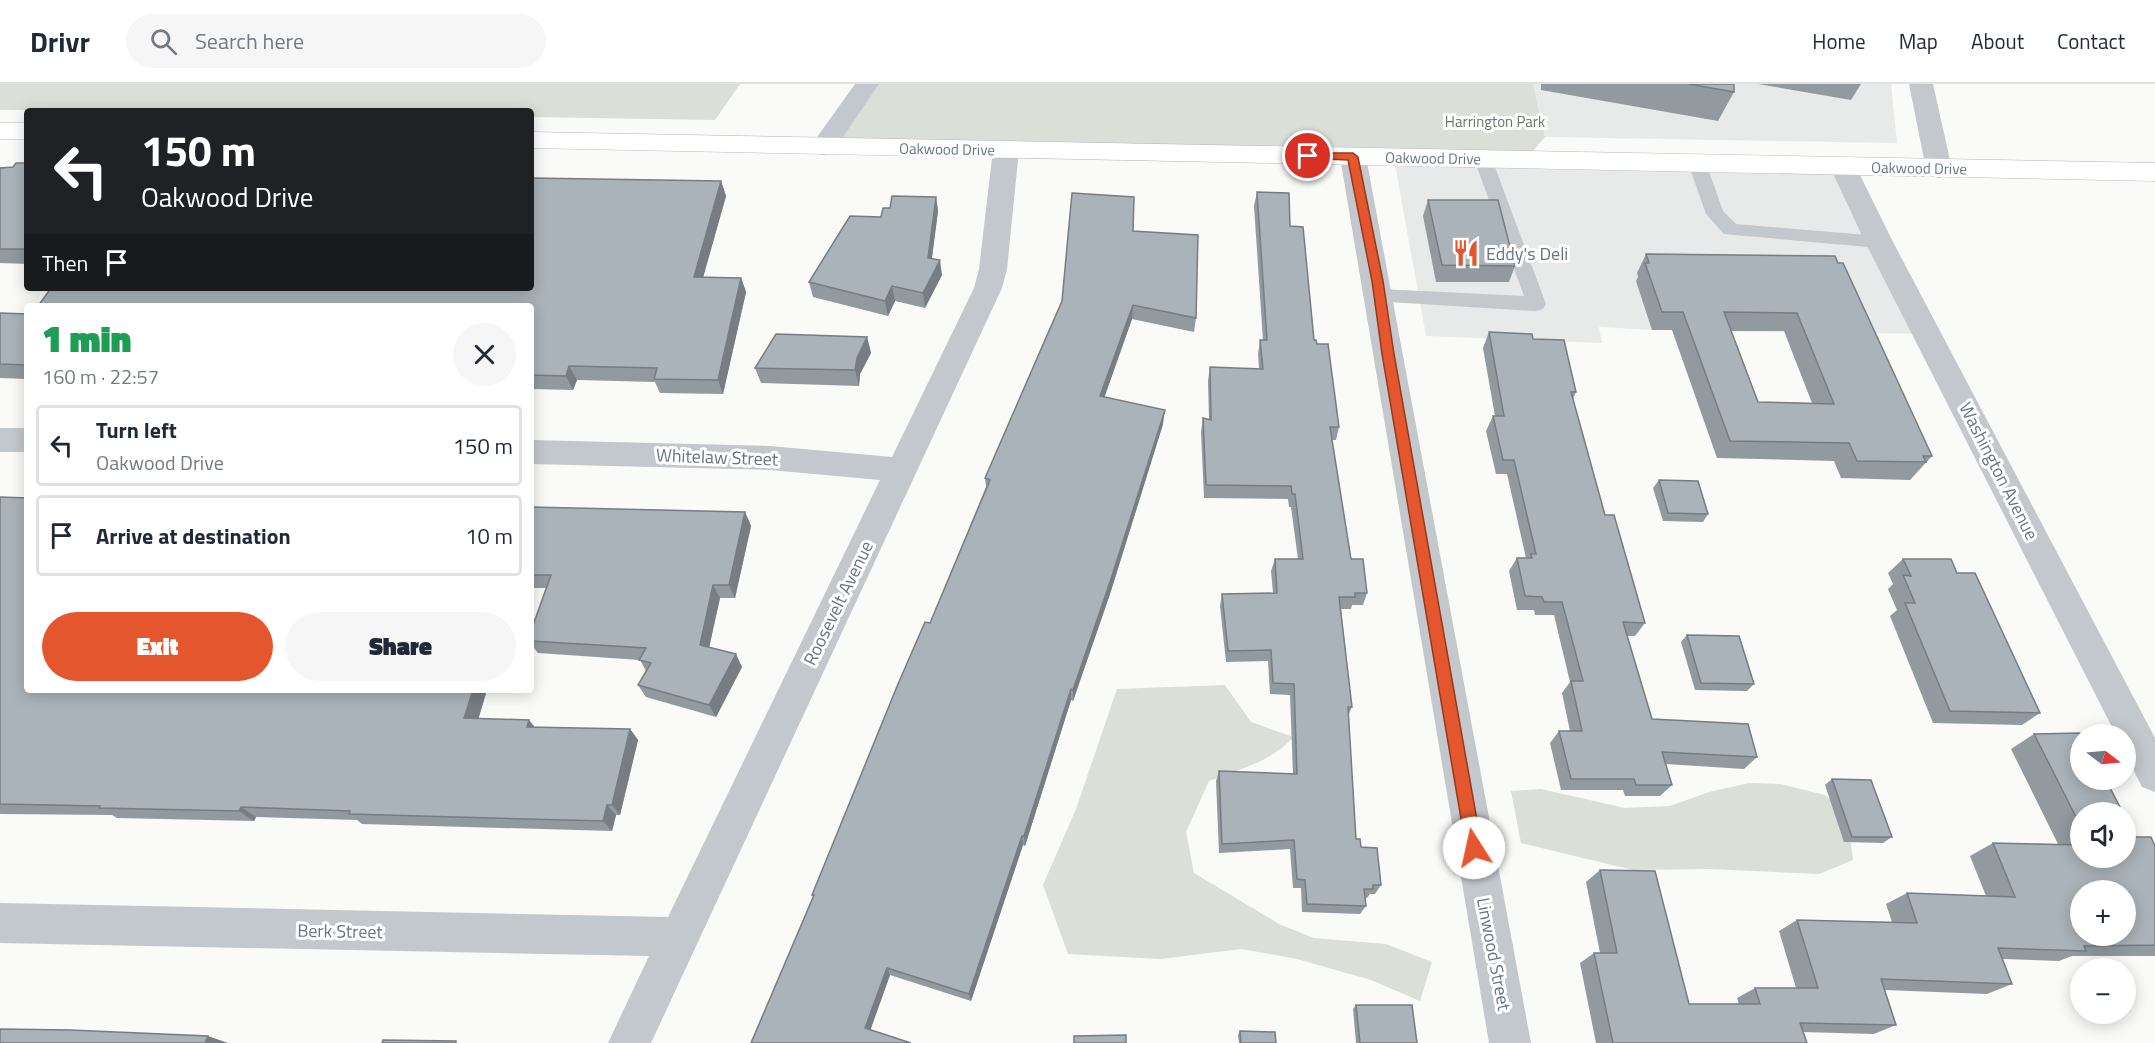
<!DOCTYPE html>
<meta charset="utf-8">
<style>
:root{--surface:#fff;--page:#f6f6f7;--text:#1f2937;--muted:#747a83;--line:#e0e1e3;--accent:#e4572e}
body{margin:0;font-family:"Titillium Web",sans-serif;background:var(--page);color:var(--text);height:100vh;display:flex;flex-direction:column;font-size:22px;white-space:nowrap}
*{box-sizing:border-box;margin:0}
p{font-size:20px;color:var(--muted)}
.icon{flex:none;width:33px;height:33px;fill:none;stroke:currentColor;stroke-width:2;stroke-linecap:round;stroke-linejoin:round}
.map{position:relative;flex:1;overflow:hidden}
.drawer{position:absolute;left:24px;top:219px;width:510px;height:390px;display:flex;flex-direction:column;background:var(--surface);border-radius:6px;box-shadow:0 3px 15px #0003}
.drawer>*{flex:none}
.hud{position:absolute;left:24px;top:24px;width:510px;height:183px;border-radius:6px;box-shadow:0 3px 15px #0003;background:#202124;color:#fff;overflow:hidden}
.needle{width:39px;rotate:106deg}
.buttons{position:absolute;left:2070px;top:640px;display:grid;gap:12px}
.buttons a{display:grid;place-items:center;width:66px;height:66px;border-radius:50%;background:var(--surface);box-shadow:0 3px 15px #0003;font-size:30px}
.pin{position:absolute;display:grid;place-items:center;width:51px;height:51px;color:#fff;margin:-26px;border:3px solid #fff;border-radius:50%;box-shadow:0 2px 6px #0007}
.me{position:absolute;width:66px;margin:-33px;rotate:350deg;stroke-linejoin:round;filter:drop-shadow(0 0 4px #0008)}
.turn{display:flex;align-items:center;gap:21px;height:126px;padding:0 18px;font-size:27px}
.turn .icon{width:78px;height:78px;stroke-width:2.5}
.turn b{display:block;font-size:42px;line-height:51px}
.then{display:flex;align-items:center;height:57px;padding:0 18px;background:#0003;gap:12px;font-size:22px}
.round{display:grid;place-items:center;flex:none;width:63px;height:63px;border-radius:32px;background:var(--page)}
.head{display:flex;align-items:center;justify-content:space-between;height:102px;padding:0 18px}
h1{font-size:36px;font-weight:800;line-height:45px;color:#1e9e55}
.primary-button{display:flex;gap:12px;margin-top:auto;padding:12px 18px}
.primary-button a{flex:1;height:69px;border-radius:36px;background:var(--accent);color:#fff;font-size:24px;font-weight:800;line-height:69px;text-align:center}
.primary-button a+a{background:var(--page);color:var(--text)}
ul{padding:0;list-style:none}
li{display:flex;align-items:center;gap:18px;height:81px;margin:0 12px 9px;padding:0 6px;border:3px solid var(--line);border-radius:6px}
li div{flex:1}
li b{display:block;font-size:22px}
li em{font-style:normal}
header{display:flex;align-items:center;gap:36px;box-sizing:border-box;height:84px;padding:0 30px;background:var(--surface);border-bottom:2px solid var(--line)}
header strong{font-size:28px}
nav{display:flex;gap:33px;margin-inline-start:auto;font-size:21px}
.search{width:420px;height:54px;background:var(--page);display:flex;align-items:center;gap:15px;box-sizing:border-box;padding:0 21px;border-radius:33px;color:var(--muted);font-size:22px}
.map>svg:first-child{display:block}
.built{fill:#e8e9e9}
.green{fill:#dadfd7}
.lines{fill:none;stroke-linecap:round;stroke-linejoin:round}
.secondary-casing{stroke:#b3babf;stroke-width:1}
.lane{fill:#c3c8cc;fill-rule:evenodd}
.street{fill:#c3c8cc;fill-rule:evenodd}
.secondary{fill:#fff;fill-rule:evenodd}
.wall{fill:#929a9f;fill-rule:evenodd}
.shaded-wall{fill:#777d82}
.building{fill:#aab3b9;stroke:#777d82;stroke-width:1.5;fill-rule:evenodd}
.route{fill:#e4572e;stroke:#94391e;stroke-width:1.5}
.labels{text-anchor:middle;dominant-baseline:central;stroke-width:6;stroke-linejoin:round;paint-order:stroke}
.far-park-label{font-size:15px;fill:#687a64;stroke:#fff}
.far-street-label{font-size:15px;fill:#657683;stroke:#fff}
.poi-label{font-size:18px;fill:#657683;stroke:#fff;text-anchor:start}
.street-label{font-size:18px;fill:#657683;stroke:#fff}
</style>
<header>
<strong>Drivr</strong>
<div class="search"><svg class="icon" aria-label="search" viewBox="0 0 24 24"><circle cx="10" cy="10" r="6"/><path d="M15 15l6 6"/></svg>Search here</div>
<nav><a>Home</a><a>Map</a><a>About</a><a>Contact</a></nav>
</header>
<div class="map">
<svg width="2155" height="959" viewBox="0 0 2155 959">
<rect width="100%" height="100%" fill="#fafaf8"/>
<g class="built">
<polygon points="1533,0 1891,0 1897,59 1545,53"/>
<polygon points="1394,75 1843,83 1923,250 1652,246 1599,243 1602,259 1426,252"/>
</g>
<g class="green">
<polygon points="0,0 740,0 715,36 531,33 531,27 0,26"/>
<polygon points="869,0 1533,0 1545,53 1525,76 823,63"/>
<path d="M1225 601 1251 638 1293 653C1273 677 1238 686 1209 697L1186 748 1194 789 1279 840 1314 854 1386 860 1432 878 1420 917 1371 896 1297 875 1242 865 1160 875 1068 870 1043 801 1076 725 1117 605Z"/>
<polygon points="1749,699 1780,700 1825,711 1847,729 1853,776 1819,790 1709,785 1633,786 1521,759 1511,707 1541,705 1625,724 1670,722 1709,708"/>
</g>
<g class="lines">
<defs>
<g id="secondary">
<rect x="0" y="39" width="27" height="16"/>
<polygon points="531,48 2155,79 2155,97 531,64"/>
</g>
</defs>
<use href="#secondary" class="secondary-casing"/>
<g class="lane">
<polygon points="1483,69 1489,71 1492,75 1546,220 1543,225 1536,227 1373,217 1370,212 1373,207 1380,205 1524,212 1474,75 1477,71"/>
<polygon points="1697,73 1703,75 1706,79 1723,127 1736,140 1879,152 1886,153 1888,158 1886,163 1879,164 1724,150 1706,130 1688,79 1691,75"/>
</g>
<g class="street">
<polygon points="855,0 879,0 832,69 823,71 814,69 810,63"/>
<polygon points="1909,0 1933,0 1952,85 1948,91 1939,94 1930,91 1926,85"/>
<polygon points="1006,58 1015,60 1019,66 1007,185 1002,204 651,959 608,959 649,872 0,859 0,819 668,833 880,396 770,386 531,380 531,356 770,362 892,373 974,204 979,185 993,66 997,60"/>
<polygon points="1353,65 1362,67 1366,73 1531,959 1489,959 1340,73 1344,67"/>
<polygon points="1843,74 1852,77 1856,83 1893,158 2155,654 2155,708 2142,703 2126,671 2126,651 2116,651 1865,158 1830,83 1834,77"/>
<rect x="0" y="344" width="27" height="24"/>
</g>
<use href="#secondary" class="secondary"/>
</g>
<g class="wall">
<polygon points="1541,0 1734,0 1734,8 1718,37 1541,6"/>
<polygon points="1758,0 1861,0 1851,16"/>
<polygon points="27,79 27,180 0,179 0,84 13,83"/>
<polygon points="721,97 726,112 703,193 741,194 746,208 723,310 660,309 655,298 577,296 573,306 531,305 531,204"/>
<polygon points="1257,108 1290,142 1314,256 1317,260 1339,343 1336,356 1332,356 1351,475 1367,509 1363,521 1352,521 1351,525 1341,525 1352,623 1348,632 1356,755 1381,801 1375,810 1370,810 1367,814 1365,814 1366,822 1360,830 1302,828 1301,804 1293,804 1290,765 1219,769 1216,697 1219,687 1293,690 1290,611 1270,610 1268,577 1226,578 1220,522 1222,510 1273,509 1271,487 1275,475 1298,475 1291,423 1289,423 1288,415 1204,414 1201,348 1203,334 1209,336 1208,297 1210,283 1259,285 1258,270 1260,256 1263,256 1254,122"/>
<polygon points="936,113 938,127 932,174 942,191 925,224 895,217 888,232 813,213 809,198 890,124"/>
<polygon points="1428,116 1515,182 1509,198 1436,198 1423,132"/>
<polygon points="1133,147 1196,234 1194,248 1132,235 1104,313 1163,340 1110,510 1073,617 1071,616 1025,762 1023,761 971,917 890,891 870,946 751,959 813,813 812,811 930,539 986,403 985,394"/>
<path d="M1646 170 1835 172 1932 372 1910 396 1841 394 1834 377 1717 374 1672 246H1652L1636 197 1638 193 1637 189ZM1731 247H1784L1812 319 1758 318Z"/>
<polygon points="0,229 27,230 27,295 0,294"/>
<polygon points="1489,248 1533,255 1576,308 1573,315 1605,431 1645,539 1635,552 1627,552 1652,635 1757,673 1744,685 1666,680 1672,701 1660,712 1625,712 1623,706 1561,706 1550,659 1559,647 1570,647 1562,609 1570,598 1554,531 1535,531 1534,526 1517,526 1509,487 1517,474 1526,474 1507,390 1496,390 1486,347 1493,332 1495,332 1483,264"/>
<polygon points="867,253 871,269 860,290 859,302 761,299 755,284"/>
<polygon points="1659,396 1708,430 1703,438 1663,437 1653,404"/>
<polygon points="0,413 27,606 487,606 478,635 534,643 630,645 638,656 620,731 616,731 612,747 362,740 357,736 256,733 254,737 117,734 112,731 0,730"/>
<polygon points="531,423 745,428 751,442 735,514 720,514 709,563 742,583 716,633 646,613 638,601 646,587 640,576 538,569 531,560 531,547 547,504 531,504"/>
<polygon points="1903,475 1957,489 2040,629 2022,641 1933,639 1890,532 1897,526 1888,505 1893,500 1888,489"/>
<polygon points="1687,551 1754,600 1747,607 1695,606 1681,558"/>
<polygon points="2034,650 2080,729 2080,774 2136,753 2155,762 2155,872 2072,872 2059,877 2003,875 2012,900 1987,910 1885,906 1896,941 1874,950 1803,948 1807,959 1596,959 1580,879 1594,869 1600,869 1586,798 1600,786 1689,920 1739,920 1737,914 1755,904 1796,904 1779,847 1797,836 1892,838 1886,820 1907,809 1986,812 1970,772 1993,759 2058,760 2011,665"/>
<polygon points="1832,695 1892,753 1883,759 1844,758 1825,701"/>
<polygon points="1356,921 1417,959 1356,959 1353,925"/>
<polygon points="1240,947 1276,959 1239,959 1238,951"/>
</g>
<g class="shaded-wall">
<polygon points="721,97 726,112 699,208 694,193"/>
<polygon points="936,113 938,127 930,188 928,174"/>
<polygon points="940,176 942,191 925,224 923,209"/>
<polygon points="741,194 746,208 723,310 718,296"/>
<polygon points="892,202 895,217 888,232 885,217"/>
<polygon points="1133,221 1132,235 1100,326 1100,312"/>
<polygon points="867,253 871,269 860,290 859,302 855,286 857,274"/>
<polygon points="569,282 577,296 573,306 566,292"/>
<polygon points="1165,326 1163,340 1110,510 1073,617 1073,606"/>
<polygon points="745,428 751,442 735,514 729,501"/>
<polygon points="713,501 720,514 707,573 700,561"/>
<polygon points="736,570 742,583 716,633 709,621"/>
<polygon points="1071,605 1071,616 1025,762 1024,752"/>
<polygon points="473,606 487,606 475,646 464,634"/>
<polygon points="529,636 538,647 527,643"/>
<polygon points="630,645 638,656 620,731 612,721"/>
<polygon points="607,721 616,731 612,747 603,737"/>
<polygon points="241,723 256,733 254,737 239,727"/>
<polygon points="1022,752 1023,761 971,917 969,910"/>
<polygon points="887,884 890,891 869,950 865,944"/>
<polygon points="208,952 228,959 205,959"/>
</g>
<g class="building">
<polygon points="1689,0 1734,0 1734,8"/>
<polygon points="16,79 27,79 27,165 0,165 0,84 13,83"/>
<polygon points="531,94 721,97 694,193 741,194 718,296 654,295 657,284 569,282 566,292 531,291 531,222 38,222 51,204 531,204"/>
<polygon points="1257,108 1289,109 1290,142 1303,143 1314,256 1316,256 1317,260 1328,260 1339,343 1330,343 1351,475 1363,475 1367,509 1355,509 1355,513 1339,513 1352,623 1348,623 1356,755 1360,755 1361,763 1377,764 1381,801 1373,801 1373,805 1364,805 1366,822 1307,820 1305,796 1297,795 1294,756 1222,760 1219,687 1297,690 1294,600 1273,599 1271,566 1228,567 1222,510 1277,509 1275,475 1303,475 1295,410 1292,410 1291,402 1206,401 1203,334 1211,336 1210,283 1263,285 1260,256 1267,256"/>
<polygon points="1072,109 1134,113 1133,147 1198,151 1196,234 1133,221 1100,312 1165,326 1110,498 1073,606 1071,605 1024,752 1022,752 969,910 887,884 865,944 911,959 751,959 814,811 812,811 898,600 925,538 930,539 990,396 985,394 1062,217"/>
<polygon points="892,112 936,113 928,174 940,176 923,209 892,202 885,217 809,198 850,132 881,133 883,124 890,124"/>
<polygon points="1428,116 1498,116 1515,182 1442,181"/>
<path d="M1646 170 1835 172 1838 179H1843L1932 372H1923L1926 378 1857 377 1849 359 1730 357 1683 228H1662L1645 179H1649ZM1724 228 1797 229 1834 320 1758 318Z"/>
<polygon points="0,229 27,230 27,281 0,280"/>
<polygon points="1489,248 1532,250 1533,255 1564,256 1576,308 1571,308 1605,431 1614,431 1645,539 1623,538 1652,635 1748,640 1757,673 1662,668 1672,701 1636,701 1634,695 1571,695 1559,647 1582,647 1571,597 1583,597 1562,518 1544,518 1542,513 1525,512 1517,474 1532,474 1531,470 1536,470 1514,376 1503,376 1493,332 1504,332"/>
<polygon points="776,250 867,253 857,274 855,286 755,284"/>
<polygon points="1659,396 1698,397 1708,430 1668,429"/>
<polygon points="0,413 27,414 27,606 473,606 464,634 529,636 527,643 630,645 612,721 607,721 603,737 349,730 350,727 241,723 239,727 99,724 100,722 0,720"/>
<polygon points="531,423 745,428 729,501 713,501 700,561 736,570 709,621 638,601 651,579 639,576 646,564 531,557 531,547 551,491 531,491"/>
<polygon points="1903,475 1951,475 1957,489 1975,489 2040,629 1950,627 1905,519 1915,519 1903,491 1911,492"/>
<polygon points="1687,551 1739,552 1754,600 1701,599"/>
<polygon points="2080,649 2082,651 2080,651 2080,696 2106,696 2123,729 2080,729 2080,741 2034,650"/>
<polygon points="1832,695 1871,696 1892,753 1852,753"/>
<path d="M2126 734 2136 753H2151L2155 762V861L2084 862 2086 867 1998 864 2012 900 1881 895 1896 941 1800 939 1807 959H1613L1594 869H1617L1600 786 1655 787 1689 920H1760L1755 904H1818L1797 836 1917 839 1907 809 2015 813 1993 759 2080 761V774H2126ZM2080 807H2126V852H2080Z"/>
<polygon points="1356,921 1412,921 1417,959 1360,959"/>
<polygon points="0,945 70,946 208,952 205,959 0,959"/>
<polygon points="1240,947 1275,948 1276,959 1241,959"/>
<polygon points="1126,951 1126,959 1074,959 1074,952"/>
<polygon points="383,956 456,957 456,959 382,959"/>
</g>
<polygon class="route" points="1308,69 1353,69 1358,73 1383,197 1394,270 1482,764 1480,770 1474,772 1468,770 1466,764 1382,270 1372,197 1348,76 1304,74 1302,72"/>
<defs>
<symbol id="restaurant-bare" viewBox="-9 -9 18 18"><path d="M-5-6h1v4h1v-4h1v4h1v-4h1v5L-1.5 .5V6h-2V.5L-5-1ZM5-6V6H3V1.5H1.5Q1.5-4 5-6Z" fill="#e4572e" stroke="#fff" stroke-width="2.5" paint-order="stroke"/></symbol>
</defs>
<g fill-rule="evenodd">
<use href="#restaurant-bare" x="1447" y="150" width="38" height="38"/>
</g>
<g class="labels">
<g class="far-park-label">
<text x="1495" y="37">Harrington Park</text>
</g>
<g class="far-street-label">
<text transform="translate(947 65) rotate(1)">Oakwood Drive</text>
<text transform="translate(1433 74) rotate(1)">Oakwood Drive</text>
<text transform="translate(1919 84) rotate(1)">Oakwood Drive</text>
</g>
<g class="poi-label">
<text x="1486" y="169">Eddy's Deli</text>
</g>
<g class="street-label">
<text transform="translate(717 373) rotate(2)">Whitelaw Street</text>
<text transform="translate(1999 387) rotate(63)">Washington Avenue</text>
<text transform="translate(838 519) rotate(-64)">Roosevelt Avenue</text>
<text transform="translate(340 847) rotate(1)">Berk Street</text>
<text transform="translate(1494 870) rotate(79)">Linwood Street</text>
</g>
</g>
</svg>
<div class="buttons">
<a><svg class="needle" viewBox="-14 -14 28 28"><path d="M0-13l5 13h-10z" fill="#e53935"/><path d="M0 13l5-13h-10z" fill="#747a83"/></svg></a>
<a><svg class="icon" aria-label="sound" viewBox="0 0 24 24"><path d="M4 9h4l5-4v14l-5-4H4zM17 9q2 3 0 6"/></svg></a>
<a>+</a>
<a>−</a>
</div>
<div class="pin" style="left:1308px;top:72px;background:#d93025"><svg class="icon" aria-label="arrive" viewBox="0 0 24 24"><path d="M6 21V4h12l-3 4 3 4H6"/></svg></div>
<svg class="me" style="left:1474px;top:764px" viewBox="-20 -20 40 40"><circle r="19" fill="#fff"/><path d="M0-13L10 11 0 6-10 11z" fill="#e4572e"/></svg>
<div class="hud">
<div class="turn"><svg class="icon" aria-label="left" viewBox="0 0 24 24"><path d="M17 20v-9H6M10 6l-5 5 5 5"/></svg><div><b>150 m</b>Oakwood Drive</div></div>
<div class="then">Then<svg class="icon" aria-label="arrive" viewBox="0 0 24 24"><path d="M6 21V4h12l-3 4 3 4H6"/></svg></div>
</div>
<section class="drawer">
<div class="head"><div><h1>1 min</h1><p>160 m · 22:57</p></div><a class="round"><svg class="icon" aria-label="close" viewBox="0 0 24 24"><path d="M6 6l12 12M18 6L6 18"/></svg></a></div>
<ul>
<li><svg class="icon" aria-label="left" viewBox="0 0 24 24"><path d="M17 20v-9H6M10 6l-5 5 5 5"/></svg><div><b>Turn left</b><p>Oakwood Drive</p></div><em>150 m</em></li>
<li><svg class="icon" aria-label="arrive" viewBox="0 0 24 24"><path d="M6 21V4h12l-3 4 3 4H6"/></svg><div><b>Arrive at destination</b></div><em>10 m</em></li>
</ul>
<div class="primary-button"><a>Exit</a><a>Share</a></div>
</section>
</div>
